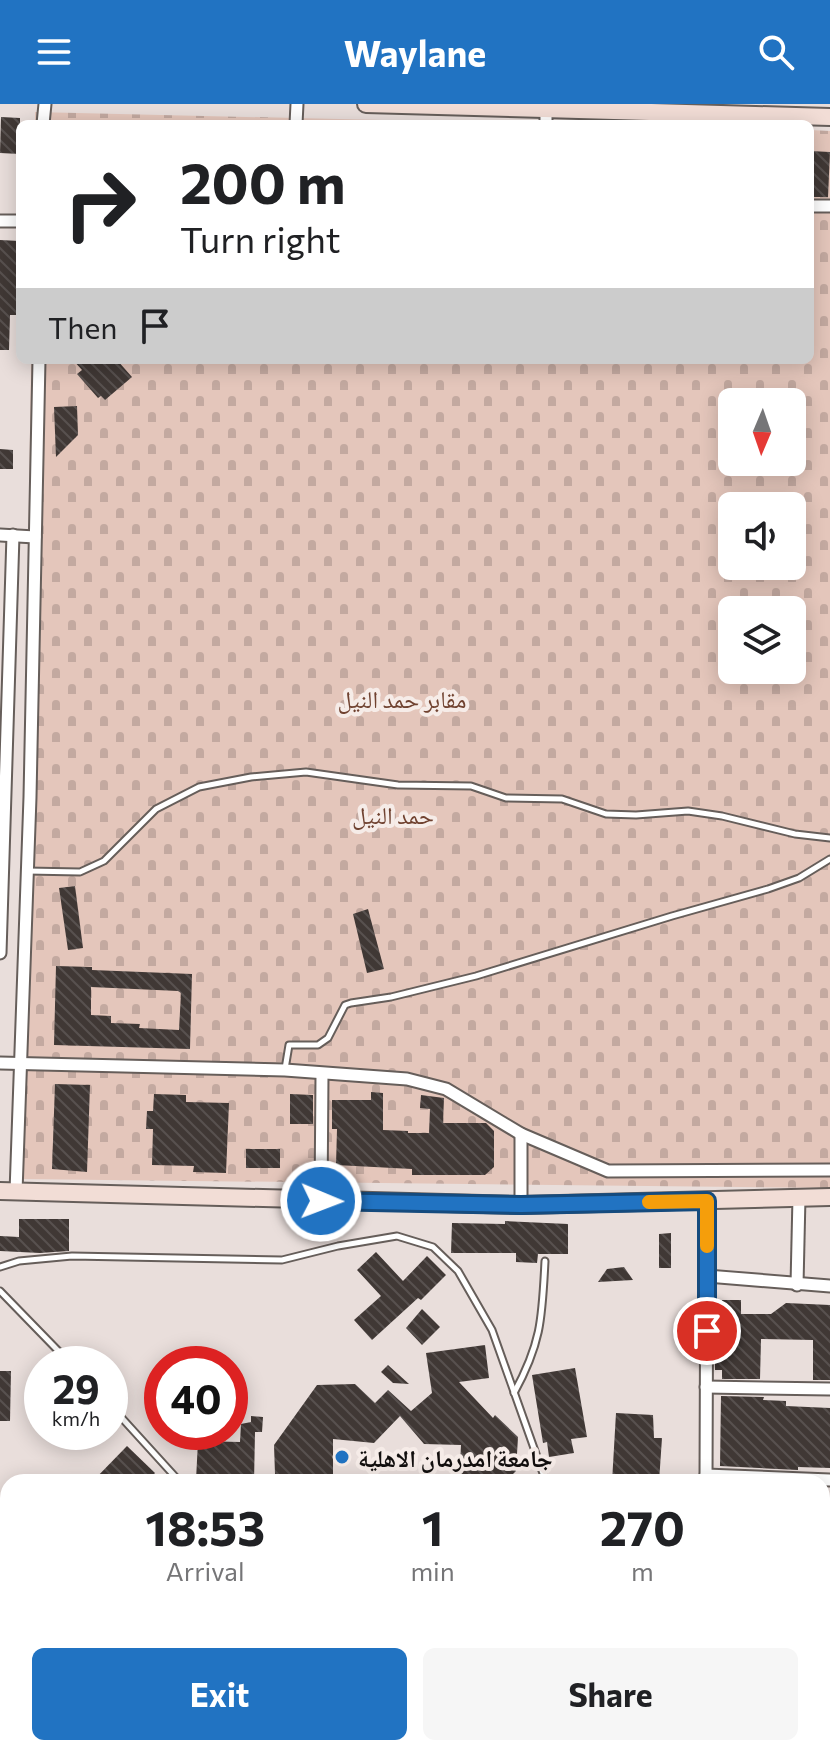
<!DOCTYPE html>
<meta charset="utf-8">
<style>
:root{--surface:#fff;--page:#f6f6f6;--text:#202124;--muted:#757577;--accent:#2173c2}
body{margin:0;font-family:Commissioner,"Noto Naskh Arabic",sans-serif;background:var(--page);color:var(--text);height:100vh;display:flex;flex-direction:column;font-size:30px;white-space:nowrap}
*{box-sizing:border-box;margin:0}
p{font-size:26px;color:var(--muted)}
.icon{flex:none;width:44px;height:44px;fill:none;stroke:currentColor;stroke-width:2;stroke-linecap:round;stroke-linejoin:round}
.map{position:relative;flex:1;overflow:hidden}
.side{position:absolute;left:0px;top:1370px;width:830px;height:282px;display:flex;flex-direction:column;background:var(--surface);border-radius:24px 24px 0 0;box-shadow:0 4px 20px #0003}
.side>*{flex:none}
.hud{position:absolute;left:16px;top:16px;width:798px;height:244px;border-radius:12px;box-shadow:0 4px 20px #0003;background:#fff;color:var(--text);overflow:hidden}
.needle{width:52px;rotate:182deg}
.controls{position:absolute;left:718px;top:284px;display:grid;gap:16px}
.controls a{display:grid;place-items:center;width:88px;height:88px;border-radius:12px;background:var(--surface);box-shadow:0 4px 20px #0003;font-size:40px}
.speed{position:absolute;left:24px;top:1242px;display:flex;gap:16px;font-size:40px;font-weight:700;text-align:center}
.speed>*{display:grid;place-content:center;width:104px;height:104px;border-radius:50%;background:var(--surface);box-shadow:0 4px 20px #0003;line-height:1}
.speed small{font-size:20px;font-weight:400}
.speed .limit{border:12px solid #d22;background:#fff;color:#111}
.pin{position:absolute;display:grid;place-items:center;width:68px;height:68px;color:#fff;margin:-34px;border:4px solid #fff;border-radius:50%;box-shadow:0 2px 8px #0007}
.me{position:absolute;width:88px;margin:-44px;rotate:91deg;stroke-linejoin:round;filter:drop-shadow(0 0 6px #0008)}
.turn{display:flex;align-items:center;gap:28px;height:168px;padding:0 32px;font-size:36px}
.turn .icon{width:104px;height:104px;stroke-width:2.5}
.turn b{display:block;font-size:56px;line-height:68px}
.then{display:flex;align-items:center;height:76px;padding:0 32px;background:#0003;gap:16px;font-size:30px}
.eta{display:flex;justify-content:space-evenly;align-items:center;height:136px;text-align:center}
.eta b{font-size:48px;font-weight:700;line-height:56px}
.action{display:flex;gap:16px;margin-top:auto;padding:16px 32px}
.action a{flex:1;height:92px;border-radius:12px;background:var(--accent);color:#fff;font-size:32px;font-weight:700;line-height:92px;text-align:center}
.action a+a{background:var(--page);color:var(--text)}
header{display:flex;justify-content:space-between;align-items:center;height:104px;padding:0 32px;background:var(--accent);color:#fff;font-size:36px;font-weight:700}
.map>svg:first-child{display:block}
.cemetery{fill:url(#cemetery-stones);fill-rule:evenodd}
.building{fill:url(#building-back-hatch);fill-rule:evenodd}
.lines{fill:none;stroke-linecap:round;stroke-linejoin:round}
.lane-casing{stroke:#665e5a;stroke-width:9}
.street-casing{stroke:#665e5a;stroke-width:15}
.secondary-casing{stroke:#665e5a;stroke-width:20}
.lane{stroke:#fff;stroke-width:5}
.street{stroke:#fff;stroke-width:11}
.secondary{stroke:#f2ddd6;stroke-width:16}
.route-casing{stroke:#154b7e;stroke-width:20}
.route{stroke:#2173c2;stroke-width:14}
.slow{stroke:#f59e0b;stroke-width:14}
.poi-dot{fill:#2173c2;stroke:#f6ece8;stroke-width:3}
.labels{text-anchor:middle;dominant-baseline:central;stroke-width:8;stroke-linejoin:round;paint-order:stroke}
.park-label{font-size:24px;fill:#704230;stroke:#f6ece8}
.poi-label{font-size:24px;font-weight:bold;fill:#120f0e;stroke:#f6ece8;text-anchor:start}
</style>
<header><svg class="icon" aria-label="menu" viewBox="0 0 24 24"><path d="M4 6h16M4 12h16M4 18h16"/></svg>Waylane<svg class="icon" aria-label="search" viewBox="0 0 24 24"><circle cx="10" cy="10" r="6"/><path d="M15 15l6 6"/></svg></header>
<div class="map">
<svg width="830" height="1651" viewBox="0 0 830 1651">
<defs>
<pattern id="cemetery-stones" width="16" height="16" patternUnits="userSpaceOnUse" patternTransform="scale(2)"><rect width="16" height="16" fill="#e4c6bb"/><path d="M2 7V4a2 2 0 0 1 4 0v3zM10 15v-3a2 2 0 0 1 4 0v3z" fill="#c3a9a0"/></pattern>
<pattern id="building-back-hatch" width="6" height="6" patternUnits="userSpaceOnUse" patternTransform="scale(2)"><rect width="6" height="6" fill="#403835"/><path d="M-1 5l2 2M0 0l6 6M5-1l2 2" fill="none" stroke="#58514f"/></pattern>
</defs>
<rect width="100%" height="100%" fill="#e9dedb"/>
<g class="cemetery">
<polygon points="35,8 550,20 35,20"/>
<path d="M810 26 830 27V1084L19 1075 31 256H810ZM732 298H792V358H732ZM732 402H792V462H732ZM732 506H792V566H732Z"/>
</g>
<g class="building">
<polygon points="1,13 20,14 20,50 0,49"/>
<polygon points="810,47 830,48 828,93 810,93"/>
<polygon points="0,136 20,137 20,198 18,211 10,211 9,246 0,246"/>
<polygon points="73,256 117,256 132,273 105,296 101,292 98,294 77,270 82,266"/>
<polygon points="77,302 78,331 56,353 54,303"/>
<polygon points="0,345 13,346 13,365 0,365"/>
<polygon points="75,782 83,844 68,846 59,784"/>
<polygon points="368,805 384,865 367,869 353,810"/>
<path d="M56 862 92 863V866L192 870 190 945 54 941ZM91 883 178 887 181 889 179 926 139 924 140 920 111 919V912L91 911Z"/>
<polygon points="55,980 90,981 87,1068 52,1065"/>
<polygon points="371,988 383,989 383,1026 408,1027 408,1029 429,1029 430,1005 420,1004 421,991 444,994 443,1019 486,1019 494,1027 494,1063 485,1071 412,1071 412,1065 336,1061 337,1025 332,1025 332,996 371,996"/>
<polygon points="154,990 186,991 186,998 229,999 226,1069 193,1068 194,1062 152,1061 153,1025 146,1025 147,1007 153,1007"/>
<polygon points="290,990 313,991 313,1020 290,1020"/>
<rect x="246" y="1045" width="34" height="19"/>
<polygon points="19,1115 69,1115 69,1147 40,1149 0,1147 0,1132 19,1133"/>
<polygon points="505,1117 568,1120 568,1150 538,1150 537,1159 516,1158 516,1149 451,1149 452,1119 505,1120"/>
<polygon points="671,1129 671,1164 659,1164 659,1130"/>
<polygon points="376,1148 403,1177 427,1152 446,1171 421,1196 418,1194 372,1236 354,1216 381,1192 357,1166"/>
<polygon points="624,1163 633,1176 598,1178 607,1165"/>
<polygon points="722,1196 741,1196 741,1210 771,1210 786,1199 830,1201 830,1276 813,1276 813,1236 761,1235 760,1275 722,1275 722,1266 715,1266 715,1234 724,1234"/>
<polygon points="422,1205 440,1223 422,1241 406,1224"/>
<polygon points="485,1241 489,1274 459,1278 493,1314 495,1311 518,1333 516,1367 505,1378 459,1378 461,1341 424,1340 400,1312 374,1339 333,1335 333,1378 284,1378 275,1370 274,1341 317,1281 355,1280 375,1299 388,1286 411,1307 432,1289 426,1249"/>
<polygon points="388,1261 409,1280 393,1279 381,1268"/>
<polygon points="575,1264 587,1333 571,1335 574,1349 549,1353 547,1338 543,1339 532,1271"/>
<polygon points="0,1267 11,1267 10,1317 0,1317"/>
<polygon points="721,1292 764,1293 763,1296 786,1297 786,1302 830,1304 830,1364 798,1363 798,1366 720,1362"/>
<polygon points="616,1309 653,1311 654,1334 662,1334 659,1378 612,1378"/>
<polygon points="251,1312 263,1313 262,1328 255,1328 254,1378 196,1376 198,1337 240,1338 241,1320 251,1318"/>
<polygon points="127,1342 155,1369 147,1378 92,1378"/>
</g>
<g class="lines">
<defs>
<g id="lane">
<polyline points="27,767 80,768 104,757 156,705 199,683 251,673 306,668 398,681 471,682 506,694 562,695 606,710 636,711 688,707 722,712 795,730 830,734"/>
<polyline points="285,965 289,941 318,941 328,934 345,901 351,899 391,893 476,872 672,812 768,785 799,774 830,755"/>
<polyline points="0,1163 19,1157 72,1152 282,1156 338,1142 397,1132 433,1143 458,1167 492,1226 546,1378"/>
<polyline points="0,1187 71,1260"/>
<path d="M514 1289C542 1238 542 1213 545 1157"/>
<polyline points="110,1301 180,1378"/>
</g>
<g id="street">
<polyline points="43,20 45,0"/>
<polyline points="296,20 297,0"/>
<polyline points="546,20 546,5"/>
<polyline points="810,102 830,102"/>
<polyline points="0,117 20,117"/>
<polyline points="0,431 35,433"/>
<polyline points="0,849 13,431"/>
<polyline points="0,959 285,966 407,975 446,985 521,1030 608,1067 830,1066"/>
<polyline points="521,1030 521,1101"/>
<polyline points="16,1088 30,693 39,256"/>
<polyline points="321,1097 322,971"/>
<polyline points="707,1172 830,1182"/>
<polyline points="797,1181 799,1093"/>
<polyline points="706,1283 830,1285"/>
<polyline points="706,1371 830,1376"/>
<polyline points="706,1378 707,1097"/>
<polyline points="822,1468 830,1468"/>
<polyline points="822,1572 830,1572"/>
<polyline points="702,1651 703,1644"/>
</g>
<g id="secondary">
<polyline points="366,0 830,13"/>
<polyline points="0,1087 521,1101 830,1093"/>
</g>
</defs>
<use href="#lane" class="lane-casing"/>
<use href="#street" class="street-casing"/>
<use href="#secondary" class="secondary-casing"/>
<use href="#lane" class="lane"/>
<use href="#street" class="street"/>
<use href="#secondary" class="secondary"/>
</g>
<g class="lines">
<defs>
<polyline id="route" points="321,1097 521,1101 707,1097 707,1227"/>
</defs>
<use href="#route" class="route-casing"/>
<use href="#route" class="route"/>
<polyline class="slow" points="649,1098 707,1097 707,1142"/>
</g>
<circle class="poi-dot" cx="342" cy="1353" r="8"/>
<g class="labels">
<g class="park-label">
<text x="402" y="594">مقابر حمد النيل</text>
<text x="393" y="710">حمد النيل</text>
</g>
<g class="poi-label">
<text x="358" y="1353">جامعة امدرمان الاهلية</text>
</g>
</g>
</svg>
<div class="controls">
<a><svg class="needle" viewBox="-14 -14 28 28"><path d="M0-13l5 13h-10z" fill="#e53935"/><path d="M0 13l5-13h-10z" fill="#757577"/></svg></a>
<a><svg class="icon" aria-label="sound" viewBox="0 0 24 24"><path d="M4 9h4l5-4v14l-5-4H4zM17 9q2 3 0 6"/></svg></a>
<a><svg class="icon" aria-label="layers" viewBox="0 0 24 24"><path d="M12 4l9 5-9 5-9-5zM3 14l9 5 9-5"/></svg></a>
</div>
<div class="speed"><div>29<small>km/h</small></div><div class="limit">40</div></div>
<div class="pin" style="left:707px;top:1227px;background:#d93025"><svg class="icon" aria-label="arrive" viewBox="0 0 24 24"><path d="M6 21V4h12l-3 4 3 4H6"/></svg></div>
<svg class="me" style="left:321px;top:1097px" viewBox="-20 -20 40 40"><circle r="17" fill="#2173c2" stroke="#fff" stroke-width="3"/><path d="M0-11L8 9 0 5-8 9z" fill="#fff"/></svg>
<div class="hud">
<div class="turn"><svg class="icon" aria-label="right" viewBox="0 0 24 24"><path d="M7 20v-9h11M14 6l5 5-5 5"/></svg><div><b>200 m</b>Turn right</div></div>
<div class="then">Then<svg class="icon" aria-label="arrive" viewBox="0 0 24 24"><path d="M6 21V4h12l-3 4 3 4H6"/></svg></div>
</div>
<section class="side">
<div class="eta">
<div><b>18:53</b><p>Arrival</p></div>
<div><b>1</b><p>min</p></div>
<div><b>270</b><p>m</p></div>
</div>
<div class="action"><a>Exit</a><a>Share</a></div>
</section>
</div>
